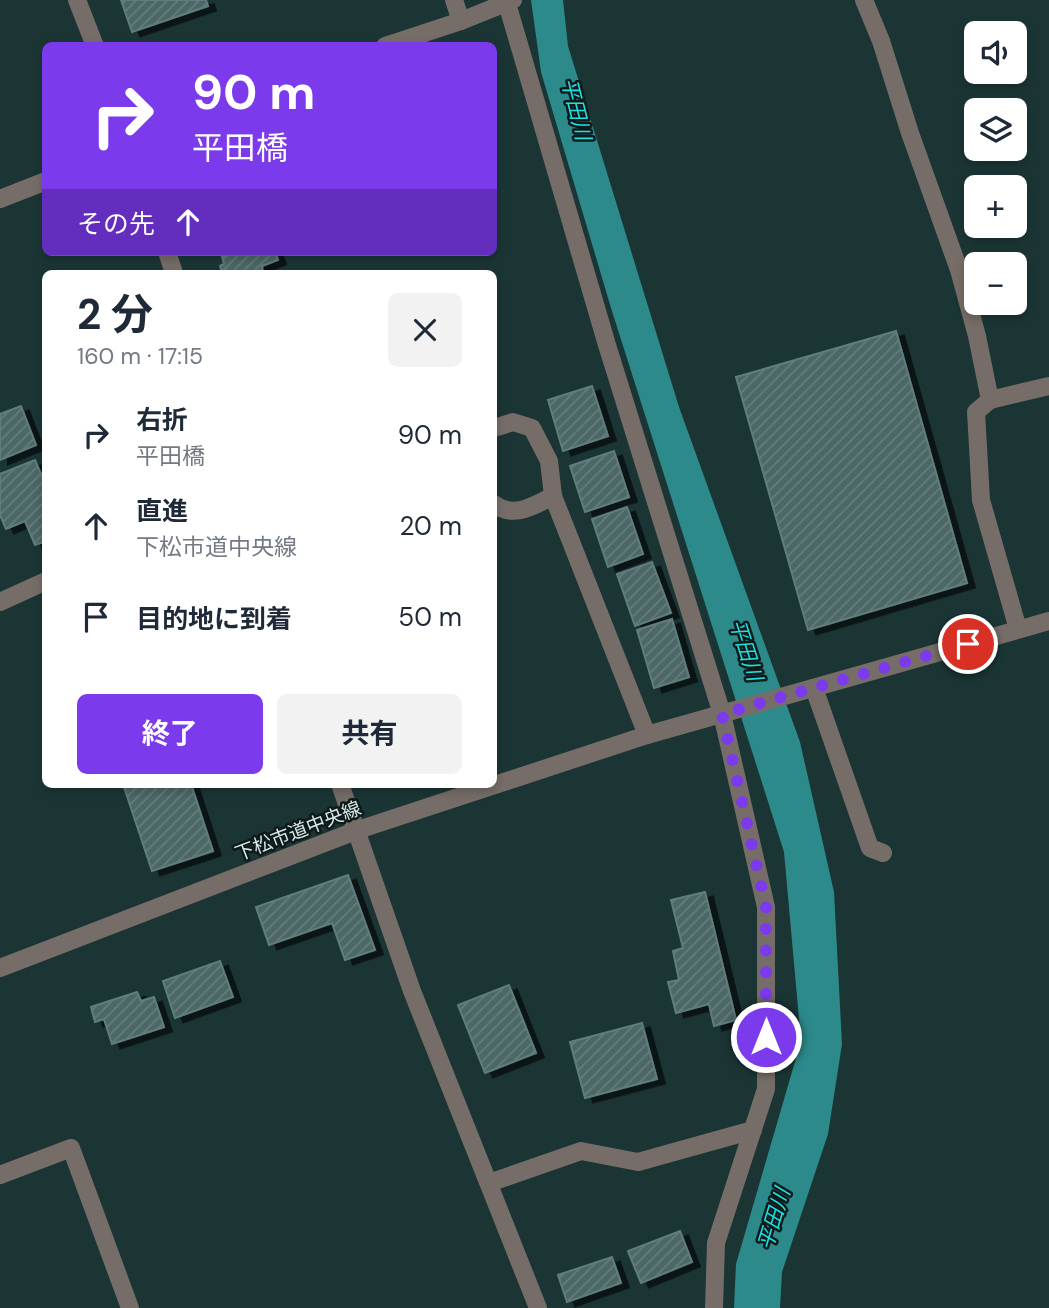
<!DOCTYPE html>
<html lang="ja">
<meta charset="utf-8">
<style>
:root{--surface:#fff;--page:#f2f2f3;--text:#1f2937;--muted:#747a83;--accent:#7c3aed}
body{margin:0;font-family:"DM Sans","Noto Sans JP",sans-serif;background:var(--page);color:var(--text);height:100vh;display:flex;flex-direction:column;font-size:26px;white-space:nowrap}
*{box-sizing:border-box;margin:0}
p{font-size:23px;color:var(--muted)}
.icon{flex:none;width:38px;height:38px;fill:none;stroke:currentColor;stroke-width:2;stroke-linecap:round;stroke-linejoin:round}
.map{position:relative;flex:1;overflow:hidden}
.panel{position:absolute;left:42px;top:270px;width:455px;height:518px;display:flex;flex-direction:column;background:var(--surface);border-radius:10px;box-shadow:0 4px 10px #0003}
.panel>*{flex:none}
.top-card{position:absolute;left:42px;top:42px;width:455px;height:214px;border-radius:10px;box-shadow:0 4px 10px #0003;background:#7c3aed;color:#fff;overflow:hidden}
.fabs{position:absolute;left:964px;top:21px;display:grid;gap:14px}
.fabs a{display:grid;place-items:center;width:63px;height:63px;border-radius:10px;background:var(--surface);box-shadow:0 4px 10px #0003;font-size:35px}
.pin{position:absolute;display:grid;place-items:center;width:60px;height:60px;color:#fff;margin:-30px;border:4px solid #fff;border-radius:50%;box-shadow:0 2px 7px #0007}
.me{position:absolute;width:77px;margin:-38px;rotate:0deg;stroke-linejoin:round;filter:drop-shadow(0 0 5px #0008)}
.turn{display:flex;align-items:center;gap:24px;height:147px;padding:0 35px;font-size:32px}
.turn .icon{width:91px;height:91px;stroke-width:2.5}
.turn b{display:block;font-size:49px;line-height:60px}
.then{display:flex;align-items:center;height:66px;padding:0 35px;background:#0003;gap:14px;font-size:26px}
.round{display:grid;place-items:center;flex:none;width:74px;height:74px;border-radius:10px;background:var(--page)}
.overview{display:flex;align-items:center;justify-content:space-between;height:119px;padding:0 35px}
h1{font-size:42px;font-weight:700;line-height:52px}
.button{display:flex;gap:14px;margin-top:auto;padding:14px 35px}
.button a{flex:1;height:80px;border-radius:10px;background:var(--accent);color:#fff;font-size:28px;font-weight:700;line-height:80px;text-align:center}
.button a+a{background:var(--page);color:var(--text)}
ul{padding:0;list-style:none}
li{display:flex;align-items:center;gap:21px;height:91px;padding:0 35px}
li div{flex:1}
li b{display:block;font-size:26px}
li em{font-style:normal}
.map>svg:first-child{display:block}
.water{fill:#2c8a8b}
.building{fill:url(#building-hatch);stroke:#617d7d;stroke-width:2;filter:url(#shadow)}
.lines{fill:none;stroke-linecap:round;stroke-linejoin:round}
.minor{stroke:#766d68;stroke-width:18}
.route{stroke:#7c3aed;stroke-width:12;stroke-dasharray:0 21.6}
.labels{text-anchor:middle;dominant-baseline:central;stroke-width:5;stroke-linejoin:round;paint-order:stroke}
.street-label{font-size:19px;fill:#d8e7e7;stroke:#0f1a1a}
.water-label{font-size:21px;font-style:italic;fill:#1ee0e1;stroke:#0f1a1a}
</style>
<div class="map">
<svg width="1049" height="1308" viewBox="0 0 1049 1308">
<defs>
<pattern id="building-hatch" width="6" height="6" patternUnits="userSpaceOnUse" patternTransform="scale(1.75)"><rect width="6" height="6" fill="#4c6766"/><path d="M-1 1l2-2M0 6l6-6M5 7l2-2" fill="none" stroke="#657d7c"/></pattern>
<filter id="shadow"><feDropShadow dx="8" dy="4.5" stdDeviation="0" flood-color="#0009"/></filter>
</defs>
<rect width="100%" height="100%" fill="#1b3535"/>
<polygon class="water" points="531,0 563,0 568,46 679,407 800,742 834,892 842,1044 828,1134 782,1272 780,1308 734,1308 736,1264 801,1041 784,852 611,308 541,72"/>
<g class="building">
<polygon points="121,0 206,0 208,6 132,32"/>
<polygon points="236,252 275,252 278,260 262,266 263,273 227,273 226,270 222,272 220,266 224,264 222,257"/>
<polygon points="896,331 967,583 808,630 736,377"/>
<polygon points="592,386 608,436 563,451 548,400"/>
<polygon points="21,406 36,445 0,460 0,414"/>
<polygon points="614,451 629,497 585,512 570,466"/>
<polygon points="35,460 46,486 46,541 35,545 25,521 6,529 0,515 0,474"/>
<polygon points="627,507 643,554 608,567 592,519"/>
<polygon points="652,562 671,613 635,626 617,574"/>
<polygon points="672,619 689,677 654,688 637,630"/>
<polygon points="123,784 191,784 213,851 152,871"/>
<polygon points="348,875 375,950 345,960 332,923 269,945 256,907"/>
<polygon points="705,892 736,1020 714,1026 709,1004 676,1013 668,982 679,980 673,951 683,948 671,900"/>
<polygon points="220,961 233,997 175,1018 163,981"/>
<polygon points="509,985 536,1053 485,1073 458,1005"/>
<polygon points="137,992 141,1001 154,997 164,1027 112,1044 104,1019 95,1022 91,1007"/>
<polygon points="642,1023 657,1079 585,1098 570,1042"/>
<polygon points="680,1231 692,1262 641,1283 628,1251"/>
<polygon points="612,1257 621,1283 567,1302 558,1275"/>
</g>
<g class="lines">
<g class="minor">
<polyline points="77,0 95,46"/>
<polyline points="454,0 461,21"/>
<polyline points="506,0 607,345 722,714 766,907 766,1089 716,1243 714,1308"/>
<polyline points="864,0 881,41 910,133 959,270 977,336 990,400"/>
<polyline points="385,46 461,21 513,0"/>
<polyline points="0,199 46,181"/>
<polyline points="167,252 174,273"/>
<polyline points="494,428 513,422 532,428 549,461 553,496 647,735"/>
<path d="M494 504C513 519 534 506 553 496"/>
<polyline points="0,602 46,581"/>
<polyline points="1018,629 981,500 976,412 990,400 1049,386"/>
<polyline points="814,688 870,848 883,853"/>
<polyline points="340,784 412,991 538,1308"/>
<polyline points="0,968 358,830 647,735 1049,621"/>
<polyline points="0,1175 71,1148 130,1308"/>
<polyline points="489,1183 581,1151 638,1162 753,1130"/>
</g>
</g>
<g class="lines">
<polyline class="route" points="766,1037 766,907 722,714 968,644"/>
</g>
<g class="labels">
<g class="street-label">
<text transform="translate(298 831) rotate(-21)">下松市道中央線</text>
</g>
<g class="water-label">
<text transform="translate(576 109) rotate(76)">平田川</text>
<text transform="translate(746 650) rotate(72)">平田川</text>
<text transform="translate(774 1219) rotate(-73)">平田川</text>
</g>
</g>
</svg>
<div class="fabs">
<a><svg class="icon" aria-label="sound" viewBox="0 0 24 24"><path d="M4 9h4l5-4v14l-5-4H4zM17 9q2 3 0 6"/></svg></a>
<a><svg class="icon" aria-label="layers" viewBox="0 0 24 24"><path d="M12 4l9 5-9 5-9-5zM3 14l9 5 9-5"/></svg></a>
<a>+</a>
<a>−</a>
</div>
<div class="pin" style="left:968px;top:644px;background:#d93025"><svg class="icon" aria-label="arrive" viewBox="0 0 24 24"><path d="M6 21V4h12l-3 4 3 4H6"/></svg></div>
<svg class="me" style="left:766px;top:1037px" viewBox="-20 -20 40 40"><circle r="17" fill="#7c3aed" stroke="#fff" stroke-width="3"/><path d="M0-11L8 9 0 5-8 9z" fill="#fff"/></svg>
<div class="top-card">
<div class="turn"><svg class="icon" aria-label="right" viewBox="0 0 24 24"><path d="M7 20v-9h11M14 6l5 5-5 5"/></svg><div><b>90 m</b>平田橋</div></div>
<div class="then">その先<svg class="icon" aria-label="ahead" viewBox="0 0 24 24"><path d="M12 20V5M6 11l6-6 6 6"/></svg></div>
</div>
<section class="panel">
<div class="overview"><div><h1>2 分</h1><p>160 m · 17:15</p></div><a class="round"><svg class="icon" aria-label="close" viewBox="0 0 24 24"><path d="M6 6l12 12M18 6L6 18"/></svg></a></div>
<ul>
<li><svg class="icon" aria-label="right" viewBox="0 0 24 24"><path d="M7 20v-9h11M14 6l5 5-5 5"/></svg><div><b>右折</b><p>平田橋</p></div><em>90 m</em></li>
<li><svg class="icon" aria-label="ahead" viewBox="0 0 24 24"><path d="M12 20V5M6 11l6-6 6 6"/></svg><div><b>直進</b><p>下松市道中央線</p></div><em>20 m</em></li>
<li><svg class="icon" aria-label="arrive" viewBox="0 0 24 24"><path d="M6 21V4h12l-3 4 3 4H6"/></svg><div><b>目的地に到着</b></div><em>50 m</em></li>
</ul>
<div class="button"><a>終了</a><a>共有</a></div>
</section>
</div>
